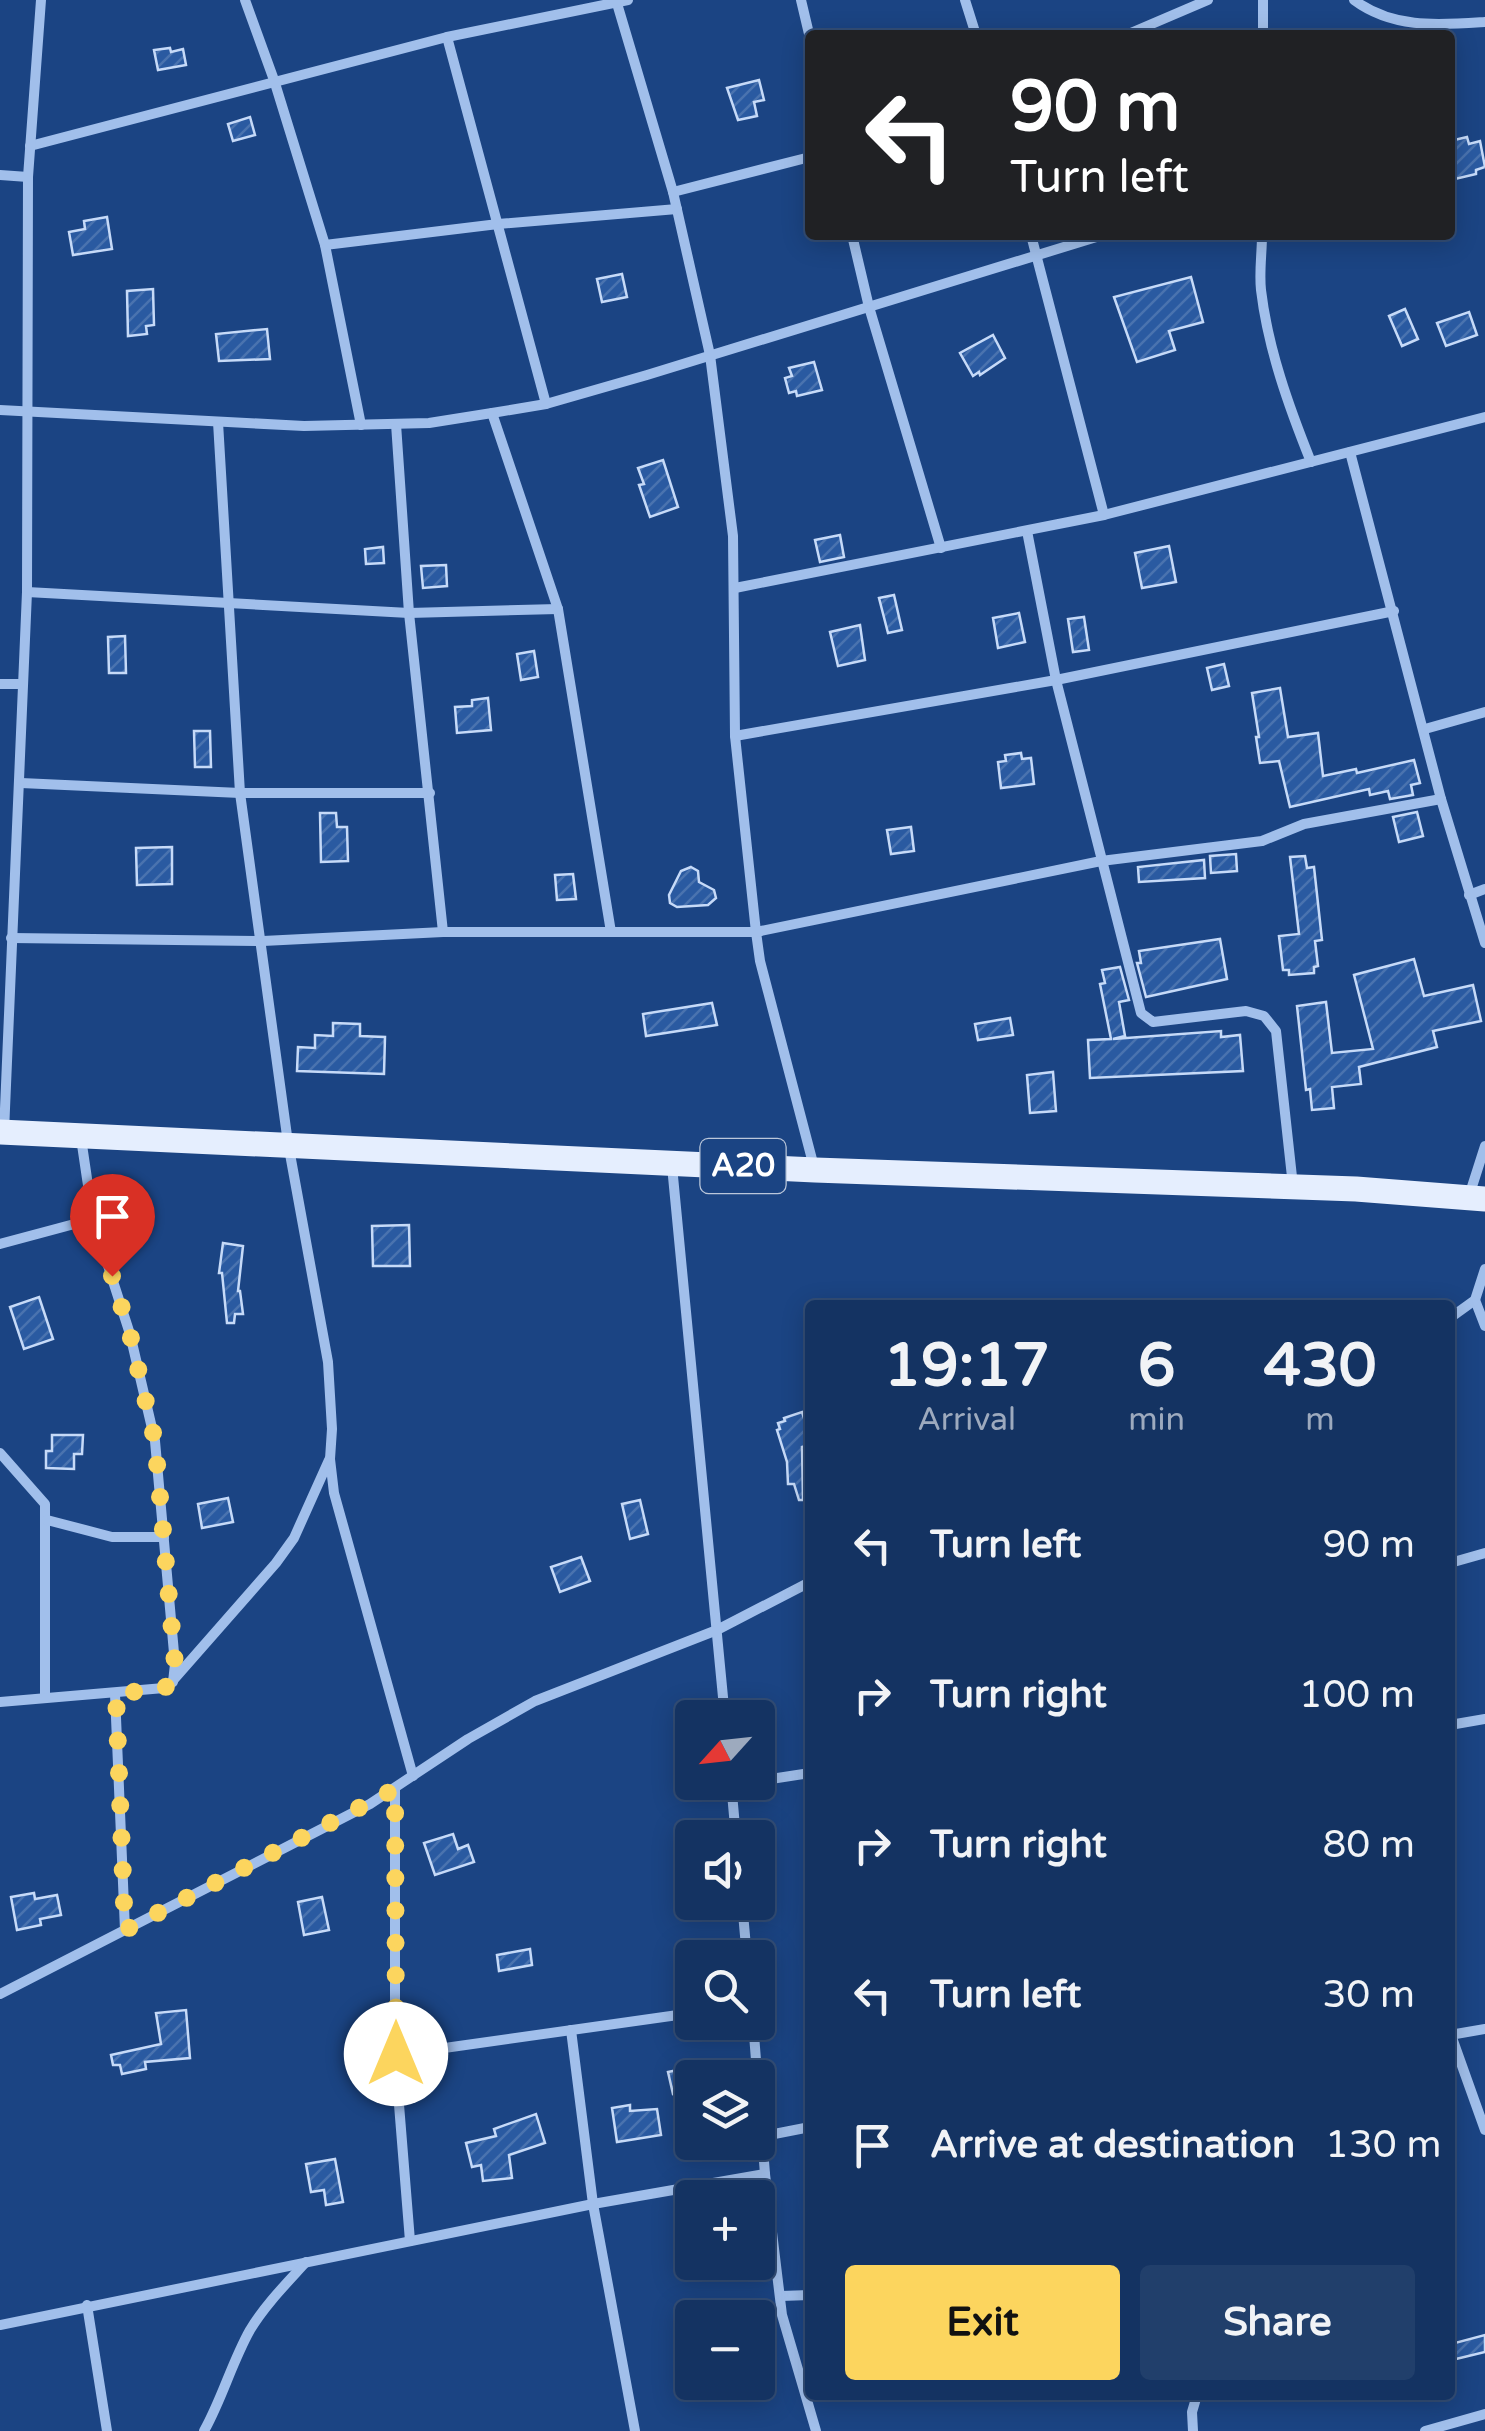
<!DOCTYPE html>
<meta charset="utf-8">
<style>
:root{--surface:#143362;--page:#213f6b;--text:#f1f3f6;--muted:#9daabe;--line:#334e77;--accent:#fcd55e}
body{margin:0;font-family:"Varela Round",sans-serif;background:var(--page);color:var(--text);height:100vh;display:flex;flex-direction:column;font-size:38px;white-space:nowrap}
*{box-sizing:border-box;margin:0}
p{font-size:32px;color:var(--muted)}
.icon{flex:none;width:55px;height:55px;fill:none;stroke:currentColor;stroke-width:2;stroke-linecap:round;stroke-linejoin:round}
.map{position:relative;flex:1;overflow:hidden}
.sheet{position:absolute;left:805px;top:1300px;width:650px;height:1100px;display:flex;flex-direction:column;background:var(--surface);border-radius:10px;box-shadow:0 5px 25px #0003,0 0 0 2px var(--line)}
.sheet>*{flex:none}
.top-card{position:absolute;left:805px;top:30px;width:650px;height:210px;border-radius:10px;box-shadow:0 5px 25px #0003,0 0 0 2px var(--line);background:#202124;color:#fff;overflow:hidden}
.needle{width:65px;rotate:243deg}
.tools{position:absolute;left:675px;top:1700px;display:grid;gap:20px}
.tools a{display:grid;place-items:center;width:100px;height:100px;border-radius:10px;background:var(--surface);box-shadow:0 5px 25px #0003,0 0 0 2px var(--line);font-size:50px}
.pin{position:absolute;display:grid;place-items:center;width:85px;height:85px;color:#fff;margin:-102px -42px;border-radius:50% 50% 50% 0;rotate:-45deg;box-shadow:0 0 10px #0007}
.pin .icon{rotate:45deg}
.me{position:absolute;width:110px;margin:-55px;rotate:0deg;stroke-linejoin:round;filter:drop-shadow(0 0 8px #0008)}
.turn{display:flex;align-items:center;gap:35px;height:210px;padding:0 40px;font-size:45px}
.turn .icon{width:130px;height:130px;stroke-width:2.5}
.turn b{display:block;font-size:70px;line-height:85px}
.eta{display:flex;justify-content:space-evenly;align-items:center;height:170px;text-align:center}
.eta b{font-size:60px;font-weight:700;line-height:70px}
.button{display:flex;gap:20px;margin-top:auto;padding:20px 40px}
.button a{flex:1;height:115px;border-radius:10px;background:var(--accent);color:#111;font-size:40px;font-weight:700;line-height:115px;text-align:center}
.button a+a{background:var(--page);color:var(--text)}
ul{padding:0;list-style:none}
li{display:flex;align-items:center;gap:30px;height:150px;padding:0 40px}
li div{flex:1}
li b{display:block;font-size:38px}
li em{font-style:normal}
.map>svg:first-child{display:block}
.building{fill:url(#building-hatch);stroke:#c6daf8;stroke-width:2.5}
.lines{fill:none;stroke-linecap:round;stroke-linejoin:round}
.street{stroke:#a1bfeb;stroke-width:10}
.primary{stroke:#e5eefe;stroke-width:25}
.route{stroke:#fcd55e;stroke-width:18;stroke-dasharray:0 32.4}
.labels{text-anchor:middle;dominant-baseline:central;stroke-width:10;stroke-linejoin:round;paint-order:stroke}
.shield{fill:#1b4483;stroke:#bbc7da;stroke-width:2.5}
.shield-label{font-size:32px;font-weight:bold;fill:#fff}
</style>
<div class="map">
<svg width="1485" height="2431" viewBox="0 0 1485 2431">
<defs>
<pattern id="building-hatch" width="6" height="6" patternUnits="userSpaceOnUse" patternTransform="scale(2.5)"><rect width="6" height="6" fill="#2a5aa1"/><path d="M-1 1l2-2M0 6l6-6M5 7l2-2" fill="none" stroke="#4a73af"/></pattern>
</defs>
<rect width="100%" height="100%" fill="#1b4483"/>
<g class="building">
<polygon points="170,48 171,52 183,49 186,65 158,70 154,50"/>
<polygon points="759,80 764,100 754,102 757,116 738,120 727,88"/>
<polygon points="250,117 255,135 233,141 228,124"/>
<polygon points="1467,137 1469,144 1480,141 1485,167 1476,170 1476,174 1455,179 1450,141"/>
<polygon points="107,217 112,249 73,255 69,232 85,229 84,221"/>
<polygon points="622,274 627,297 602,302 597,279"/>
<polygon points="1191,277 1203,322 1169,331 1175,350 1137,362 1114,297"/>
<polygon points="153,289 154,325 146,326 147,334 128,336 127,291"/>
<polygon points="1405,309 1418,339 1402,346 1389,316"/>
<polygon points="1469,312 1477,335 1446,346 1437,323"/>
<polygon points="267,329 270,359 219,361 216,334"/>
<polygon points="993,335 1005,358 980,375 979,372 973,376 960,353"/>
<polygon points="814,362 822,390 797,396 796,391 789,393 785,378 792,376 789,368"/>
<polygon points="663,460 678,507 650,517 639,485 644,484 638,468"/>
<polygon points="840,535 844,557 820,562 815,540"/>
<polygon points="1169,546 1176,582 1142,588 1135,553"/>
<polygon points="383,547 384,563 366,564 365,549"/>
<polygon points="446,565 447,586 423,588 421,566"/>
<polygon points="894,595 902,630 888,633 879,598"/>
<polygon points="1019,613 1025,642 998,648 993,618"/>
<polygon points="1084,617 1089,650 1073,652 1068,619"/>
<polygon points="860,625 865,660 838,666 830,632"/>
<polygon points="125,636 126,673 109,673 108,637"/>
<polygon points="534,651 538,677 521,680 517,654"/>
<polygon points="1224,664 1229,686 1212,690 1207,668"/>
<polygon points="1280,688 1288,737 1318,733 1323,776 1356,769 1357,773 1414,760 1420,783 1411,785 1413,795 1390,799 1388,791 1370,795 1369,789 1290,807 1279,761 1260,763 1256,737 1259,737 1252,693"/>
<polygon points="488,698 491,730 457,733 455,707 472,706 472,700"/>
<polygon points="194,731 210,731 211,767 195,767"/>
<polygon points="1021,753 1022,759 1031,758 1034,784 1001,788 998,762 1006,761 1005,755"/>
<polygon points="1417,812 1423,836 1399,842 1393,817"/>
<polygon points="320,813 336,813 337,827 347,827 348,861 321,862"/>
<polygon points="911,827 914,851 891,854 887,830"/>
<polygon points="172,847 172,884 137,885 136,848"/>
<polygon points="1236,854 1237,871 1211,873 1210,856"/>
<polygon points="1305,856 1307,868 1314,867 1322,940 1315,941 1318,966 1314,967 1314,973 1289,975 1289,970 1283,970 1279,936 1299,934 1290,857"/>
<polygon points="1204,860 1205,878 1139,882 1138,867"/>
<polygon points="691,867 698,871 699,882 714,890 716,898 708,905 677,907 670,903 669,895 681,871"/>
<polygon points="573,874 576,899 557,900 555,875"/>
<polygon points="1220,939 1227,979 1146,997 1137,963 1141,963 1139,951"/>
<polygon points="1414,959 1424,996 1473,985 1481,1021 1433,1031 1437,1047 1359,1067 1361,1084 1332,1087 1334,1108 1312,1110 1310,1089 1306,1090 1297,1006 1326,1002 1332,1053 1373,1049 1354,975"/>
<polygon points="1120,967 1129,1000 1119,1002 1125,1036 1113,1039 1221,1031 1221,1037 1240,1035 1243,1071 1090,1078 1088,1040 1111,1039 1100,984 1105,983 1102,970"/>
<polygon points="712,1003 717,1025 646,1036 643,1014"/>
<polygon points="1010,1018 1013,1035 978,1040 975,1024"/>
<polygon points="333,1023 360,1024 360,1036 385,1037 384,1074 297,1071 298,1047 315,1048 315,1035 333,1036"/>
<polygon points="1053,1072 1056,1111 1030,1113 1027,1075"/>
<polygon points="409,1225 410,1266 373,1266 372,1226"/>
<polygon points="223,1243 243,1246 238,1291 240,1291 243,1314 235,1314 234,1323 227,1323 222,1273 219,1273"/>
<polygon points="39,1297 53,1339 24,1349 10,1307"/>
<polygon points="802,1412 805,1421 810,1420 810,1445 802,1447 803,1500 799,1500 794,1484 788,1484 787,1462 777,1430 780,1429 778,1423 785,1421 784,1418"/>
<polygon points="52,1435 83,1435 82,1454 74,1454 74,1469 46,1468 46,1451 52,1451"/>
<polygon points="228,1498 233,1522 202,1528 198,1504"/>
<polygon points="640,1500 648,1534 630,1539 622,1504"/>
<polygon points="581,1557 590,1581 560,1592 551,1567"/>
<polygon points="453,1834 458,1849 468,1845 474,1862 435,1875 424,1843"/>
<polygon points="34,1893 35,1899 57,1895 61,1915 40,1919 41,1925 17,1930 11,1897"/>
<polygon points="322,1897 329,1930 304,1935 298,1902"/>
<polygon points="530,1949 532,1965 499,1971 497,1955"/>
<polygon points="186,2010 190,2058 145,2062 146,2069 122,2074 120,2065 113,2065 111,2055 161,2044 156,2013"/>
<polygon points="692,2067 692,2089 673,2094 668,2072"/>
<polygon points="630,2105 630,2111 657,2109 661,2135 617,2142 612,2108"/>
<polygon points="536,2114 545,2143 509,2155 512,2178 483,2181 481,2165 472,2167 466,2143 496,2136 494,2129"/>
<polygon points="335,2159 343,2202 326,2205 324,2190 311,2192 306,2164"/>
<polygon points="1485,2335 1485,2352 1456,2359 1451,2344"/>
</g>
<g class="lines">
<g class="street">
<polyline points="245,0 274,80 325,245 361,425"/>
<polyline points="616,0 673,192 710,355 733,536 735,736 756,932 760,961 814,1167"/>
<polyline points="801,0 810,38"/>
<polyline points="965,0 976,35"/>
<polyline points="1263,0 1263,35"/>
<path d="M1354 0C1393 29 1438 25 1485 22"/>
<polyline points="1126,35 1208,0"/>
<polyline points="447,37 546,404"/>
<polyline points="30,146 447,37 628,0"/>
<polyline points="0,175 28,177"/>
<polyline points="673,192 810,157"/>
<polyline points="852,235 869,307 941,548"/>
<polyline points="1031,235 1104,515"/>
<path d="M1262 235C1262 253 1259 272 1261 290 1268 349 1289 407 1311 462"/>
<polyline points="325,245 498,224 677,209"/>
<polyline points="0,410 304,426 429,423 492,413 546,404 647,375 1103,235"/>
<polyline points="492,413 558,609 611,932"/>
<polyline points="218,422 240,793 288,1143 328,1362 332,1429 330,1459 334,1493 413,1776"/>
<polyline points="396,424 409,613 443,932"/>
<polyline points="1350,452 1441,799 1485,943"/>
<polyline points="1027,531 1056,680 1141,1013 1153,1022 1246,1011 1264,1016 1276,1031 1293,1186"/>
<polyline points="735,588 1104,515 1485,417"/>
<polyline points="27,592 409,613 558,609"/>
<polyline points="0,684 22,684"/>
<polyline points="1425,729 1485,712"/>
<polyline points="735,736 1056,680 1394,611"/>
<polyline points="21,783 240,793 430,793"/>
<polyline points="1469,895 1485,889"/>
<polyline points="11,938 263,941 443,932 756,932 1101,861 1262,841 1304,824 1441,799"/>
<polyline points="4,1132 27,592 28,177 41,0"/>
<polyline points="81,1138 93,1219 130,1334 155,1441 175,1664 173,1682"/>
<polyline points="672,1166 725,1718"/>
<polyline points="1469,1196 1485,1146"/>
<polyline points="0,1244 93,1219"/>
<polyline points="1475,1300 1485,1326"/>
<polyline points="1450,1318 1475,1300 1485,1269"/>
<polyline points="0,1453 45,1504 45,1698"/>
<polyline points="47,1520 112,1537 164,1537"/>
<polyline points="1450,1563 1485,1553"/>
<polyline points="115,1694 125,1930"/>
<polyline points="0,1702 164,1688 169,1685 276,1563 294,1538 329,1460"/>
<polyline points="1450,1725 1485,1719"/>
<polyline points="758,1781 810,1773"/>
<polyline points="731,1782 736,1838"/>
<polyline points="395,1789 395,2055 410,2241"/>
<polyline points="742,1902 747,1958"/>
<polyline points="0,1994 370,1804 468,1739 535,1701 717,1630 810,1582"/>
<polyline points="753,2022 765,2174 782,2315 816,2431"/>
<polyline points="571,2030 593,2204 635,2431"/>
<polyline points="1450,2035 1485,2029"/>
<polyline points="1451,2035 1485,2130"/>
<polyline points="395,2055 692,2013"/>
<polyline points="764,2136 810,2127"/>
<polyline points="781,2296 810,2295"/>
<polyline points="87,2305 107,2431"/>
<polyline points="0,2325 593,2204 765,2174"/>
<path d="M204 2431C222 2399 232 2362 250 2330 265 2305 286 2284 306 2262"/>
<polyline points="1193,2431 1192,2412 1197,2395"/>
<polyline points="1425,2431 1485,2414"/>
</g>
<polyline class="primary" points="0,1132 815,1170 1356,1189 1485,1199"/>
</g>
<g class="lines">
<polyline class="route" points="112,1276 130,1334 155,1441 175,1664 173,1682 164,1688 116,1694 125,1930 395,1789 396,2054"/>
</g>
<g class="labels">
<rect class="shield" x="700.5" y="1139" width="85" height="54" rx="8"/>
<g class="shield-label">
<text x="743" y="1166">A20</text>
</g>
</g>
</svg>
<div class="tools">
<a><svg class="needle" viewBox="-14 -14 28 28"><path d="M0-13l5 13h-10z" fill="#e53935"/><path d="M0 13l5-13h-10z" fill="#9daabe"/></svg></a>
<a><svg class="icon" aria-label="sound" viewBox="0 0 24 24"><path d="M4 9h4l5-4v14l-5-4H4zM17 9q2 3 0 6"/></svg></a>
<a><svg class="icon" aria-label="search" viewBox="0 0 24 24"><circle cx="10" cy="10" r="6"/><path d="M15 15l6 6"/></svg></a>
<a><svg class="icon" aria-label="layers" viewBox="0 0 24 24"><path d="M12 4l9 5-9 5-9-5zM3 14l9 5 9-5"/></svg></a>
<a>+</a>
<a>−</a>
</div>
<div class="pin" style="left:112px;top:1276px;background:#d93025"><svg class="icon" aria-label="arrive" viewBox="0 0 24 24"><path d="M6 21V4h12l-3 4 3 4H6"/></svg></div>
<svg class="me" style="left:396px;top:2054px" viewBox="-20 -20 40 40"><circle r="19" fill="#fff"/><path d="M0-13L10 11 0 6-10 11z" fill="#fcd55e"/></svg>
<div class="top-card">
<div class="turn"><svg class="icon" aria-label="left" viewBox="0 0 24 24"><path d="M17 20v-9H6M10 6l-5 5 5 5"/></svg><div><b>90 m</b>Turn left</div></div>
</div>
<section class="sheet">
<div class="eta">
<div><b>19:17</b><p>Arrival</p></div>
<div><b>6</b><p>min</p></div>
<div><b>430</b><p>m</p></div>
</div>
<ul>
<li><svg class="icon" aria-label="left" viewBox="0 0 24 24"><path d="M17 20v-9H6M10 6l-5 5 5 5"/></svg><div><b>Turn left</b></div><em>90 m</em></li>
<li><svg class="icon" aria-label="right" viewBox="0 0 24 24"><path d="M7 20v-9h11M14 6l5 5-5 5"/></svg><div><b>Turn right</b></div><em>100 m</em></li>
<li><svg class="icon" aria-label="right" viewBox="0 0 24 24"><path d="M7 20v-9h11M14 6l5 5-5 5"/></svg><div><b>Turn right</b></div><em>80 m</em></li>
<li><svg class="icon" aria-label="left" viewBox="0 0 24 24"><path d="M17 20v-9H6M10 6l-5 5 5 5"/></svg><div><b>Turn left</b></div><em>30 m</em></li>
<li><svg class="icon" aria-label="arrive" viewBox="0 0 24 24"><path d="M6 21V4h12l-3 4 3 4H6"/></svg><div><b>Arrive at destination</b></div><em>130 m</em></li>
</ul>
<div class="button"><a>Exit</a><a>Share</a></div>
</section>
</div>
